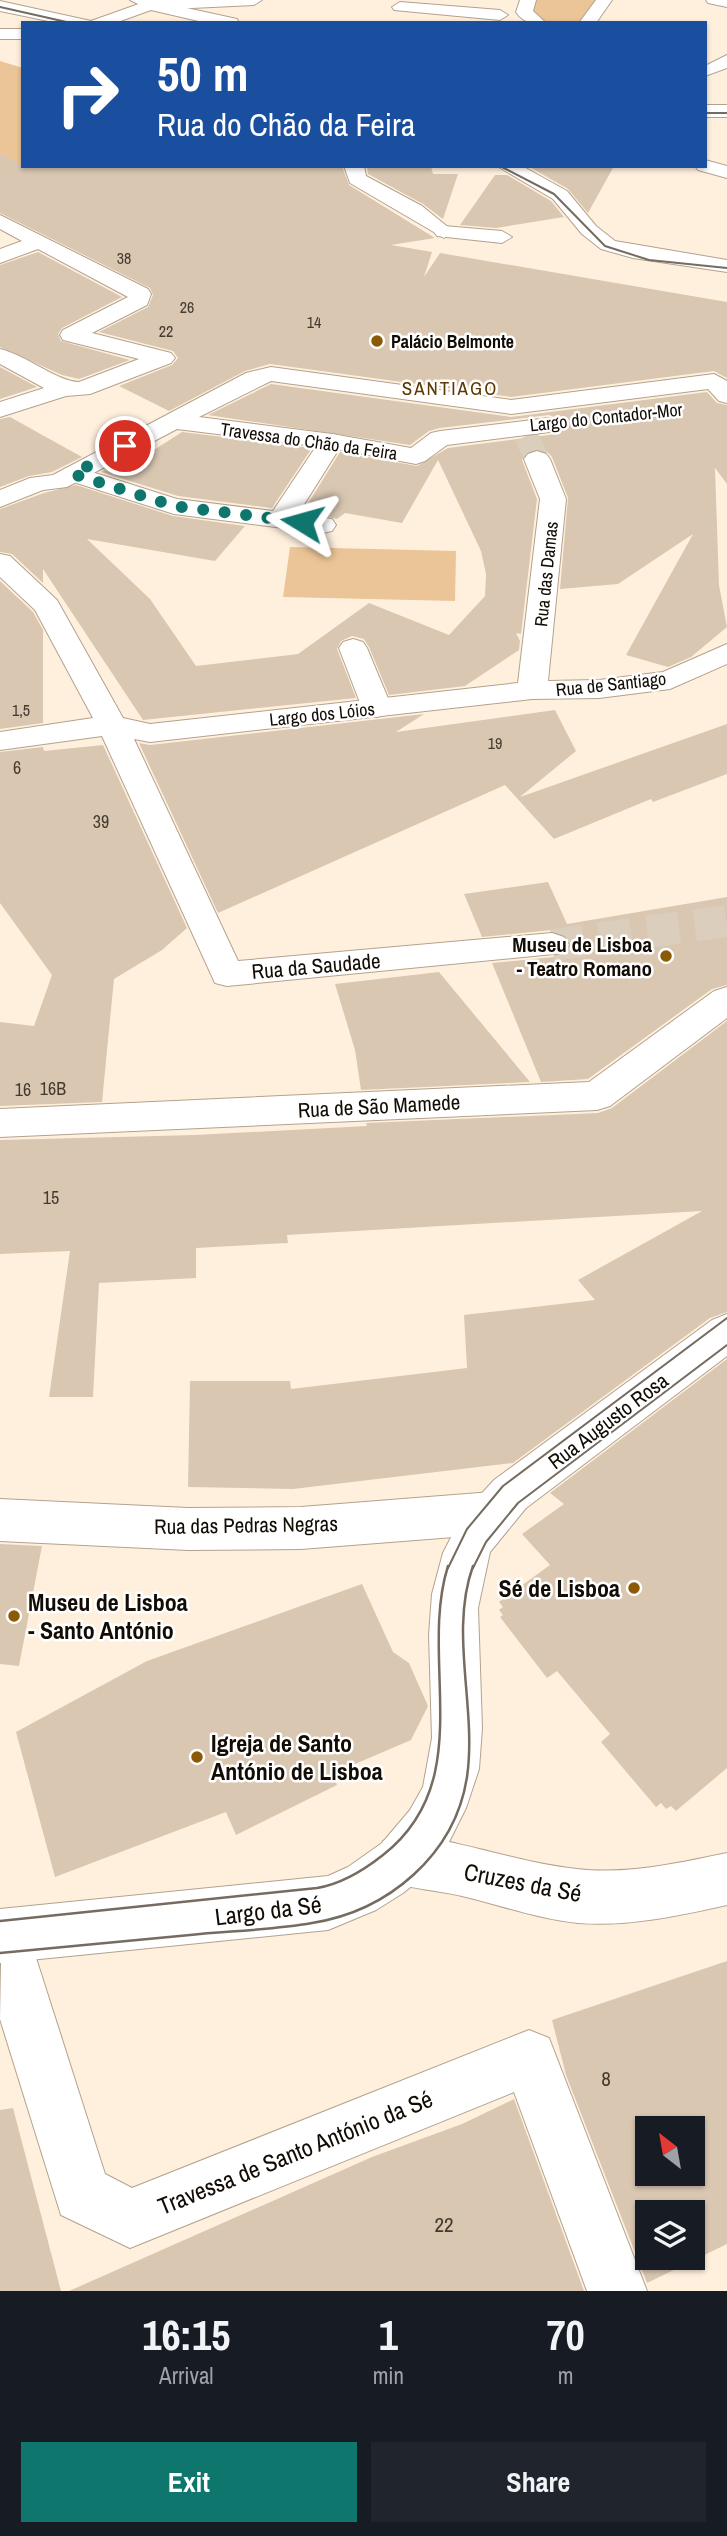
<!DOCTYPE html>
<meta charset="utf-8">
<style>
:root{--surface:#171b24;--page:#20242c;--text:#f1f3f6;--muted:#9ea1a6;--accent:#0f766e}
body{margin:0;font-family:"Archivo Narrow",sans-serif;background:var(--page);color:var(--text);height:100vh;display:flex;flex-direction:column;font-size:26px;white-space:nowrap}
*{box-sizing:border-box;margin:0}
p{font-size:23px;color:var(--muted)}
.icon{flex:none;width:38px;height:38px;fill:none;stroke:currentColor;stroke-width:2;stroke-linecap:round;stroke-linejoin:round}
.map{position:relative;height:2291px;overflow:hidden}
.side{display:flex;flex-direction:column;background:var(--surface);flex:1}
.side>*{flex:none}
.top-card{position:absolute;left:21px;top:21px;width:686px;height:147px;border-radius:0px;box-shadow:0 2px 5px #0004;background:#1a4fa0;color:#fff;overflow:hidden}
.needle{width:46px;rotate:329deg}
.fabs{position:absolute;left:635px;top:2116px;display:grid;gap:14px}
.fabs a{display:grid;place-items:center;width:70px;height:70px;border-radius:0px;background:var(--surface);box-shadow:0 2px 5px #0004;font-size:35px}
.pin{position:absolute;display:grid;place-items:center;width:60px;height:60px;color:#fff;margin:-30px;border:4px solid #fff;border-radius:50%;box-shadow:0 2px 7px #0007}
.me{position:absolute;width:77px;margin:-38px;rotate:278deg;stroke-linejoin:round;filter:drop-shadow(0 0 5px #0008)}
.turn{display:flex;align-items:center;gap:24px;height:147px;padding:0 21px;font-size:32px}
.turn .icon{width:91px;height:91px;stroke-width:2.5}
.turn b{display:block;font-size:49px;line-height:60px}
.eta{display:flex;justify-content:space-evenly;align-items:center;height:119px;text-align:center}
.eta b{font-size:42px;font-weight:700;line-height:49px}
.button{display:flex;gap:14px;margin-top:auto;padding:14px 21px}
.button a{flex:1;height:80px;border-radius:0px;background:var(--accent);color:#fff;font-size:28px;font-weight:700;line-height:80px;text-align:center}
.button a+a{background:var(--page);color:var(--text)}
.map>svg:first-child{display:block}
.green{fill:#ebc597}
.building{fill:#d9c7b2;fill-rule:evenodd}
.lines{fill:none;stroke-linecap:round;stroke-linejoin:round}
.pedestrian-tunnel{stroke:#dbcebd;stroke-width:32;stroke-dasharray:32 16;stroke-linecap:butt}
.minor-tunnel{stroke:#dbcebd;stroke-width:24;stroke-dasharray:24 12;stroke-linecap:butt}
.pedestrian-casing{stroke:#b3a28d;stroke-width:2}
.minor-casing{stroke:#b3a28d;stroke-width:2}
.tertiary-casing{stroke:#b3a28d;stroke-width:2}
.pedestrian{fill:#fff;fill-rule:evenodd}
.minor{fill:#fff;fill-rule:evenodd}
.tertiary{fill:#fff;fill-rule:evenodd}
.tram-far1{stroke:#756b60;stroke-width:2}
.tram{stroke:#756b60;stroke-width:2.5}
.route{stroke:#0f766e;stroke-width:12;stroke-dasharray:0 21.6}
.poi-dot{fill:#8c5a04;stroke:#fff;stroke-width:2.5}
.labels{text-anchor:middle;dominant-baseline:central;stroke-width:5;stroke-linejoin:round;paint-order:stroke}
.far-number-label{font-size:16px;fill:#443b30}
.far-poi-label{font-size:18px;font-weight:bold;fill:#120c05;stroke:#fff;text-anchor:start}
.far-street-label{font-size:18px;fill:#120c05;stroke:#fff}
.number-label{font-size:18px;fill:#443b30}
.far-neighbourhood-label{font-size:19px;letter-spacing:2px;fill:#5b3901;stroke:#fff}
.poi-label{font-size:21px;font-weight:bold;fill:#120c05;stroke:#fff;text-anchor:end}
.street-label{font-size:21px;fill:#120c05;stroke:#fff}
.near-number-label{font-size:21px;fill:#443b30}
.near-poi-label{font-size:24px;font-weight:bold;fill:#120c05;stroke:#fff;text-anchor:start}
.near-street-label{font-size:24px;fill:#120c05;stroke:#fff}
</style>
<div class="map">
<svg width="727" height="2291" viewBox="0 0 727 2291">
<rect width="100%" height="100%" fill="#fff0de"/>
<g class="green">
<polygon points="534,0 597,0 579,23 544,23 529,15"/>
<polygon points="0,61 23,68 23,166 54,195 0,153"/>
<polygon points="290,547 456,551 455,601 283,597"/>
</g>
<g class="building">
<polygon points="0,153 23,166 342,166 349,185 435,238 391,245 432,252 424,277 440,253 727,302 727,378 714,371 511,397 270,364 245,371 169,411 119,386 172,365 178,358 173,351 99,332 148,307 153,295 150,288 0,213"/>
<polygon points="367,166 431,166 433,174 458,174 443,219 423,204 368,174"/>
<polygon points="528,166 614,166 588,213 568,189"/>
<polygon points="495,175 507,175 551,201 564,217 496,228 460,225"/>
<polygon points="38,252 122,297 62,328 58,334 61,341 130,360 79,379 62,375 0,347 0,265"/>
<polygon points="0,367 37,387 0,399"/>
<polygon points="271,384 511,417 707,392 717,403 727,405 727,484 715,468 719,585 727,627 691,657 668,667 626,655 693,534 618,584 560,589 568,498 552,457 547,452 536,449 526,452 522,460 537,499 521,634 516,633 520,641 519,650 465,686 389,695 369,647 364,639 352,636 341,641 337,649 356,698 143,720 43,569 43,583 12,554 0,552 0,509 44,493 76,485 173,516 245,526 215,561 87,539 150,599 196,666 298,654 369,603 449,635 485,596 486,574 481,551 438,460 402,523 345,513 337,519 304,510 340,452 417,466 448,448 549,435 559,433 563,426 560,419 549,415 440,428 429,431 410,445 208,415"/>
<polygon points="10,417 82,457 52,472 29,476 0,487 0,419"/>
<polygon points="182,432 312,448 272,508 178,496 101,472 105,470 115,475"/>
<polygon points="0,581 33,612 43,630 43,723 0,729"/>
<polygon points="555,710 576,751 520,797 727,724 727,774 653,802 651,799 554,839 505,785 218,913 139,743 150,745 424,714 396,732"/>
<polygon points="103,745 187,928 162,950 114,979 102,1102 0,1106 0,1022 34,1026 52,975 0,903 0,752 43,747 44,751"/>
<polygon points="548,882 567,924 727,897 727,985 712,989 588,1079 541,1082 492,963 564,956 571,944 565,935 552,930 482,937 464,894"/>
<polygon points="439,972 530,1082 361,1090 355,1050 335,984"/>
<polygon points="727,1021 727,1312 710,1318 513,1463 293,1489 188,1487 190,1381 290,1381 291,1389 467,1368 464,1315 595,1300 578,1280 702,1211 287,1235 288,1243 196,1248 196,1278 99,1283 93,1397 49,1397 70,1251 0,1254 0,1140 195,1135 367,1126 366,1123 598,1113 612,1108"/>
<polygon points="727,1359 727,1768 676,1811 671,1806 666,1809 661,1803 656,1807 601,1742 610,1734 557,1671 547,1678 500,1617 503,1615 499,1610 503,1607 499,1602 550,1565 522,1534 564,1504 550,1493"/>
<polygon points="0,1544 42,1546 19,1666 0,1664"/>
<polygon points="362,1584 393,1652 409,1663 428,1706 411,1740 332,1774 337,1785 236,1835 226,1812 55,1877 16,1732 147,1661"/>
<path d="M727 1961V2244L647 2283 566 2075 552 2020ZM648 2128H693V2174H648ZM648 2212H693V2258H648Z"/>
<polygon points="514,2099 584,2291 69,2291 372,2157 462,2124"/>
<polygon points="13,2108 61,2291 0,2291 0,2110"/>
</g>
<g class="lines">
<polyline class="pedestrian-tunnel" points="552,945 727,921"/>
<polyline class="minor-tunnel" points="526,436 537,459"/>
<defs>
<g id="pedestrian">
<polygon points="400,2 500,10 508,15 500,20 394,10 392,7"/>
<polygon points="727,55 727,68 705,76 705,66"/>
<polygon points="444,226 502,231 512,237 502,243 437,236 434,232"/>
<polygon points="332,434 341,436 344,441 298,514 332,519 336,525 332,531 323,533 174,514 64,479 60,474 64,469 73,466 177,499 273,511 323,436"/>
<polygon points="353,639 363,642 367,648 392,708 388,714 377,717 366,714 362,708 339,648 343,642"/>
</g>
<g id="minor">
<polygon points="130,0 262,0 254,5 150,10"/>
<path d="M520 0H536L533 11 546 23C533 23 524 24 516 12Z"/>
<polygon points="596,0 612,0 596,23 579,23"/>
<polygon points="706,0 727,0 727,7 708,3"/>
<rect x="0" y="29" width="23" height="10"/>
<rect x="705" y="105" width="22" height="12"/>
<polygon points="705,160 727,166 727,178 698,170 695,166 705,166"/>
<polygon points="344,166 364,166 366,176 422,206 454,232 444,238 350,183"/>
<path d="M0 215 148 289 151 294 147 305 92 333 171 353 175 358 171 363 90 394 66 396 0 417V402L44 388 0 364V349C26 355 58 382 79 382L139 359 63 340 60 335 63 330 128 297 38 249 0 263V249L22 241 0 229Z"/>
<polygon points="271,367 511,400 714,374 727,381 727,403 719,401 708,389 511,414 271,381 199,417 332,434 411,448 431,433 440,431 549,418 558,420 561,425 558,430 549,432 447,445 425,461 416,464 332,448 177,429 67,487 43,490 0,507 0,490 30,478 53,475 246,373"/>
<polygon points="537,451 546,454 550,459 566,499 548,681 599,680 663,672 727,644 727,664 670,689 599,698 532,699 150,742 134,739 238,961 552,933 564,937 569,945 564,953 227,986 215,983 102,736 0,750 0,732 93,718 35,610 0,577 0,554 10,556 57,600 123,718 150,724 518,683 540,499 524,459 528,454"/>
<polygon points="727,987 727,1018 610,1106 597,1110 0,1137 0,1109 589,1082 714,991"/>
<polygon points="492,1492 508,1498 515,1513 508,1528 492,1534 301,1549 188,1550 0,1541 0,1499 188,1508 301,1507"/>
<path d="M402 1834C461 1840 518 1863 577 1869 627 1875 678 1863 727 1853V1905C678 1916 628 1927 578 1923 538 1919 500 1905 462 1896 436 1890 408 1889 383 1879L376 1860 383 1841Z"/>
<polygon points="2,1909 21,1917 29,1936 105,2174 132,2188 529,2030 549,2038 647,2291 587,2291 514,2092 130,2248 61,2215 0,2019"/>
</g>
<g id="tertiary">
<polygon points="150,0 237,19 239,23 207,23 151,10 115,23 58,23 0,11 0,1 91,21"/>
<polygon points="497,166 522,166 567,191 596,226 615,241 727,260 727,272 633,258 601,249 582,234 553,199"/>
<polygon points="727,1314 727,1356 526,1508 490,1552 478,1608 482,1728 479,1769 466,1808 447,1846 419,1880 403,1893 376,1910 328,1930 0,1963 0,1909 328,1876 348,1867 382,1843 410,1810 423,1787 432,1738 429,1635 432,1594 443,1553 463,1514 494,1480 712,1320"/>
</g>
</defs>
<use href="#pedestrian" class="pedestrian-casing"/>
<use href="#minor" class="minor-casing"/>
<use href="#tertiary" class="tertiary-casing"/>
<use href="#pedestrian" class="pedestrian"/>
<use href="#minor" class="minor"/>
<use href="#tertiary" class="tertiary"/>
<g class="tram-far1">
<polyline points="0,7 71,23"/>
<polyline points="705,113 727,113"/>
<polyline points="500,166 554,194 605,246 649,260 727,268"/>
<polyline points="448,1568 467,1529 503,1486 727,1318"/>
<polyline points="473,1568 486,1542 518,1503 727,1345"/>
</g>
<g class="tram">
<path d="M0 1921 317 1888C342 1884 364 1870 383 1855 479 1780 418 1661 448 1566"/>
<path d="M0 1953C63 1947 127 1941 190 1935 230 1931 272 1930 312 1923 388 1911 455 1855 467 1777 477 1708 449 1633 473 1566"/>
</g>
</g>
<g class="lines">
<polyline class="route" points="125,446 73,474 174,506 302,522"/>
</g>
<g class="poi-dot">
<circle cx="377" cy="341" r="7"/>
<circle cx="666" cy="956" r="7"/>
<circle cx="634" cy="1588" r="7"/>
<circle cx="14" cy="1616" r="7"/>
<circle cx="197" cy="1757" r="7"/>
</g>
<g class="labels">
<g class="far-number-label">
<text x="124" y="258">38</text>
<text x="187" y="307">26</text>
<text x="314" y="322">14</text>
<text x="166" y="331">22</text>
<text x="21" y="710">1,5</text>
<text x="495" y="743">19</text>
</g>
<g class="far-poi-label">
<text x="391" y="341">Palácio Belmonte</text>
</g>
<g class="far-street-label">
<text transform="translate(606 417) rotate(-6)">Largo do Contador-Mor</text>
<text transform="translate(309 441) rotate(8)">Travessa do Chão da Feira</text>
<text transform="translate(546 574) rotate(-84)">Rua das Damas</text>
<text transform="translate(611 684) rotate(-6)">Rua de Santiago</text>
<text transform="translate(322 714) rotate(-6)">Largo dos Lóios</text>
</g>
<g class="number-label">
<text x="17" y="767">6</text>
<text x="101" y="821">39</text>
<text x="53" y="1088">16B</text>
<text x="23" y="1089">16</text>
<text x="51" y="1197">15</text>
</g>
<g class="far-neighbourhood-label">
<text x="450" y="388">SANTIAGO</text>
</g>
<g class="poi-label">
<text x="652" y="944">Museu de Lisboa<tspan x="652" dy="24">- Teatro Romano</tspan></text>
</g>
<g class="street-label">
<text transform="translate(316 966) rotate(-5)">Rua da Saudade</text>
<text transform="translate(379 1106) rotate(-3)">Rua de São Mamede</text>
<text transform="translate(608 1421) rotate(-37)">Rua Augusto Rosa</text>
<text transform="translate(246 1525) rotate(-1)">Rua das Pedras Negras</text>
</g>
<g class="near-number-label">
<text x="606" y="2078">8</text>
<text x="444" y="2224">22</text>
</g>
<g class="near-poi-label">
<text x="620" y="1588" text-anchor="end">Sé de Lisboa</text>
<text x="28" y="1602">Museu de Lisboa<tspan x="28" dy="28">- Santo António</tspan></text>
<text x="211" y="1743">Igreja de Santo<tspan x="211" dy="28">António de Lisboa</tspan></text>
</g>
<g class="near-street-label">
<text transform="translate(523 1882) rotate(11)">Cruzes da Sé</text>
<text transform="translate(268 1910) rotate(-7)">Largo da Sé</text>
<text transform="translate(295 2152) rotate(-22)">Travessa de Santo António da Sé</text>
</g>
</g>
</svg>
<div class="fabs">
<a><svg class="needle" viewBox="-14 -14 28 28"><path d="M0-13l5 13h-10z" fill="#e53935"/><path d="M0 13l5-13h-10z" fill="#9ea1a6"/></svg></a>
<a><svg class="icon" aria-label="layers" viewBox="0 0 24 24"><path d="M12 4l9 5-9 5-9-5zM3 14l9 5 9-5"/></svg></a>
</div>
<div class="pin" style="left:125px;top:446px;background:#d93025"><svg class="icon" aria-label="arrive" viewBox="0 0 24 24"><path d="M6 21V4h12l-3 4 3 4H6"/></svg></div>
<svg class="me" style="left:302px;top:522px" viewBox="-20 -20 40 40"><path d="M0-17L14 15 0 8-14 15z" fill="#0f766e" stroke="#fff" stroke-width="4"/></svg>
<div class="top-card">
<div class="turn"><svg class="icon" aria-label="right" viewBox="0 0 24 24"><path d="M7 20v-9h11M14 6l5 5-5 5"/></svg><div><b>50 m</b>Rua do Chão da Feira</div></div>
</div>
</div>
<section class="side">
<div class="eta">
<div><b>16:15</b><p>Arrival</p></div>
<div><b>1</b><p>min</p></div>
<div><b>70</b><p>m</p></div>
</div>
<div class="button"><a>Exit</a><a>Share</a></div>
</section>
